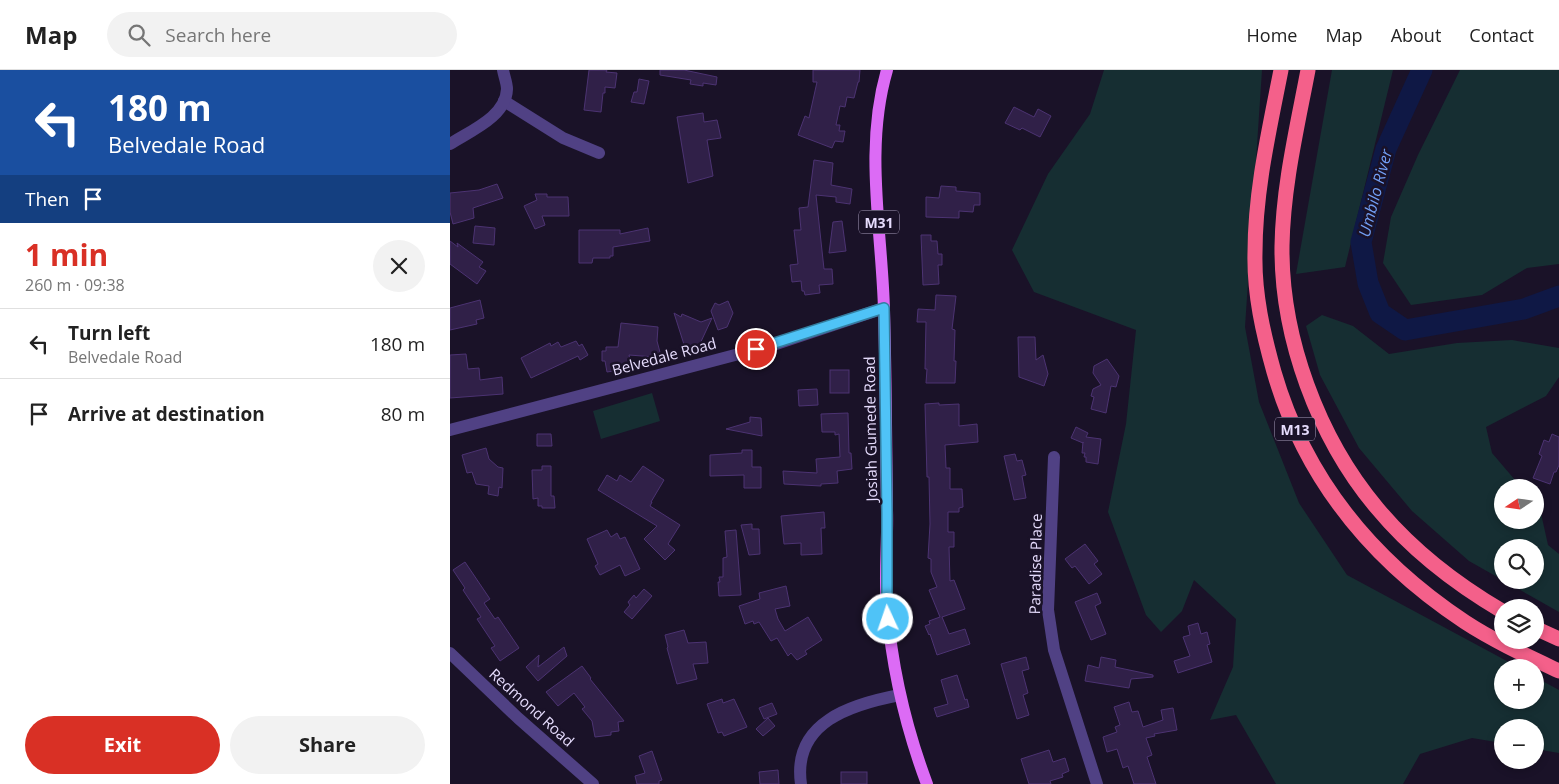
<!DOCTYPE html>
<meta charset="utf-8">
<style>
:root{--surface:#fff;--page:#f2f2f2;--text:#222;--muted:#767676;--line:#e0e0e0;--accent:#d93025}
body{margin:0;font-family:"Open Sans",sans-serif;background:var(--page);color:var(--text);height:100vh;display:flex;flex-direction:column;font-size:19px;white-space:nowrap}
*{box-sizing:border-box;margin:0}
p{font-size:16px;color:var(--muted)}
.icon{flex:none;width:28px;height:28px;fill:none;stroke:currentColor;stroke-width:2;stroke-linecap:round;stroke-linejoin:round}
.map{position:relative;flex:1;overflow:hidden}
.side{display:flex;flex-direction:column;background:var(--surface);width:450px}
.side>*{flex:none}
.banner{background:#1a4fa0;color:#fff;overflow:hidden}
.needle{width:32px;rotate:257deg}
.controls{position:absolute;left:1044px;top:409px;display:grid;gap:10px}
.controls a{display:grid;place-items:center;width:50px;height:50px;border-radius:50%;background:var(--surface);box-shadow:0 2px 8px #0003;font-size:25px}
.pin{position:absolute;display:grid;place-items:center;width:42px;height:42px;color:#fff;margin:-21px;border:2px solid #fff;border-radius:50%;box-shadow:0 1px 5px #0007}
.me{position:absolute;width:55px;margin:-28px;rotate:357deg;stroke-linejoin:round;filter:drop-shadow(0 0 4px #0008)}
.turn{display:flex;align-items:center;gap:18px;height:105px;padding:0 25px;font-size:22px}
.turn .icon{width:65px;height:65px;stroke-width:2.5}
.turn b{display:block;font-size:35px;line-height:42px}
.then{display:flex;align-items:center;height:48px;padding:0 25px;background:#0003;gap:10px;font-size:19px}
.round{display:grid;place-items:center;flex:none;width:52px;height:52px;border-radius:26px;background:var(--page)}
.summary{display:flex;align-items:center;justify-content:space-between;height:85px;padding:0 25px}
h1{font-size:30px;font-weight:700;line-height:38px;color:var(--accent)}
.primary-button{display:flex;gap:10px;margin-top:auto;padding:10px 25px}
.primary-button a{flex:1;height:58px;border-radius:30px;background:var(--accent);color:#fff;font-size:20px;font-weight:700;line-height:58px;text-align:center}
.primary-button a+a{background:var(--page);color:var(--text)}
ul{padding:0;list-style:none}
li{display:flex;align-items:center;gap:15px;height:70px;padding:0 25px;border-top:1px solid var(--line)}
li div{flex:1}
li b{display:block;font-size:19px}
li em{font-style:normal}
header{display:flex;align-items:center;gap:30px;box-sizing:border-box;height:70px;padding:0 25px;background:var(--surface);border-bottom:1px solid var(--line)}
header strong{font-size:24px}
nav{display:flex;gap:28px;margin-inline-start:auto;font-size:18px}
.search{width:350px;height:45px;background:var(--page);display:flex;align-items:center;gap:12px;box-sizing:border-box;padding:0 18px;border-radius:28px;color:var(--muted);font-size:19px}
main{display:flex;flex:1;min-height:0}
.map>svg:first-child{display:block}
.green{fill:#162e32;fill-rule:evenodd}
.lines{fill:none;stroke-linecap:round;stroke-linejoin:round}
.river{stroke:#0f1845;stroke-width:21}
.building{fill:#302048;stroke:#4c3372}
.minor{stroke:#504184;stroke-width:12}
.primary{stroke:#dc6bf5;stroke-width:12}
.motorway{stroke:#f4608a;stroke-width:15}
.route-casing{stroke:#337fa1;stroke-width:12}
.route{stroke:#4fc3f7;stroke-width:9}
.labels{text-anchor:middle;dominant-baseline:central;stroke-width:5;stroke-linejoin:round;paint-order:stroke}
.shield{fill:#1a1228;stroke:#a99fbd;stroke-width:1}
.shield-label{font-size:14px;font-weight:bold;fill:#e6dcfd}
.street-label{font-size:15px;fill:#e6dcfd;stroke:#1a1228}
.water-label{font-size:16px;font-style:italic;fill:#729ff5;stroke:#1a1228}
</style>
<header>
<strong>Map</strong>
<div class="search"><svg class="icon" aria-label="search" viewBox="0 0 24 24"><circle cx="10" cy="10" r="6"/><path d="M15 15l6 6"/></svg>Search here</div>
<nav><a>Home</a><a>Map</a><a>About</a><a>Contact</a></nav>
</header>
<main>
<section class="side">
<div class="banner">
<div class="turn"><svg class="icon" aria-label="left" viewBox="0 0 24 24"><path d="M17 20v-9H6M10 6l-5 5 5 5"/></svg><div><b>180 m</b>Belvedale Road</div></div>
<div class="then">Then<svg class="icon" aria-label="arrive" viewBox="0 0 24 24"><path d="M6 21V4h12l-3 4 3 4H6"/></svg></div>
</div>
<div class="summary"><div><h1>1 min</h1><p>260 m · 09:38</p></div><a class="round"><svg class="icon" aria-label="close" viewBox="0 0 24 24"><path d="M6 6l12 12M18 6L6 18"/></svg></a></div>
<ul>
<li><svg class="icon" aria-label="left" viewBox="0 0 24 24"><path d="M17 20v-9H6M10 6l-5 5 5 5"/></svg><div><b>Turn left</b><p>Belvedale Road</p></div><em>180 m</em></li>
<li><svg class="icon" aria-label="arrive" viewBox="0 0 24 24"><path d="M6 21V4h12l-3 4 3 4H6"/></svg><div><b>Arrive at destination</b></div><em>80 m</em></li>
</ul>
<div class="primary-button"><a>Exit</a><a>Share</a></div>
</section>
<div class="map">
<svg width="1109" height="714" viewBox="0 0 1109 714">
<rect width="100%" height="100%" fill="#1a1228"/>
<g class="green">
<polygon points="654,0 812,0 795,257 809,332 849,433 897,505 1068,597 1052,598 1052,630 1085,630 1085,607 1109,620 1109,683 1085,679 1085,658 1052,658 1052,673 1022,668 970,684 953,714 826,714 786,645 760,650 783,597 786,549 744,510 732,541 711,562 696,545 658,442 676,354 686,260 584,222 562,180 598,104 640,44"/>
<polygon points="882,0 943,0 895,197 846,204"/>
<polygon points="1010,0 1109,0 1109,194 1077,198 1032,225 961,235 933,193 941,147 968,85"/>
<path d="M872 245 903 256 939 284 1007 273 1062 270 1109 278V307L1096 326 1036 357 1042 383 1071 417 1052 418V450H1085V433L1090 439 1098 475 1109 484V542L1019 491 962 441 909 378 870 305 856 256ZM1052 478H1085V510H1052Z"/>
<polygon points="202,323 210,351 151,369 143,341"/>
</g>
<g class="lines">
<polyline class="river" points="972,0 936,79 911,172 918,213 930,243 955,260 1074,239 1109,226"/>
</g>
<g class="building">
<polygon points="139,0 157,0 156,2 167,3 165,18 155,17 155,23 153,23 151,42 134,40"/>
<polygon points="210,0 234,0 267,7 266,15 253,13 253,16 240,14 241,10 210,5"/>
<polygon points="363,0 410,0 409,12 408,12 404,28 397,27 395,37 390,36 386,55 390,55 389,61 395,61 393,72 385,71 382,78 348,65 355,46 359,48 367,12 363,12"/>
<polygon points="189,9 199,11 194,34 181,32 184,22 187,22"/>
<polygon points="564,37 584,47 588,39 601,46 590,67 572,58 570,60 555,53"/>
<polygon points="253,43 254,52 267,50 271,68 257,70 263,106 238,113 227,47"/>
<polygon points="364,90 383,93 381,115 402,119 400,134 386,132 386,127 366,125 374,199 382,199 383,214 369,215 370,223 355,225 354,221 352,221 351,211 342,212 340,195 348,194 344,160 351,160 349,138 358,137"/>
<polygon points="47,114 53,128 23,138 24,148 3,154 0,142 0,123 29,120"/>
<polygon points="491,116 506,117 506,121 530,123 530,135 524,135 523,142 509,141 509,148 476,147 476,127 489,128"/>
<polygon points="85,124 97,124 97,127 118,127 119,146 92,146 95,155 85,159 74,136 87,130"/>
<polygon points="392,151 396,181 379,183 383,152"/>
<polygon points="25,156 45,158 44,175 23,173"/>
<polygon points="198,158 200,171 163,177 163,186 160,186 160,188 143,188 142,193 129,193 129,160 170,160 170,164"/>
<polygon points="471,165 481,165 481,171 487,171 488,184 492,184 492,195 488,195 489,214 473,215"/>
<polygon points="0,171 8,177 7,173 33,192 29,197 36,201 27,214 0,194"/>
<polygon points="486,225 506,226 502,259 505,260 504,291 506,291 505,313 476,313 477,299 475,299 476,252 467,252 468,239 485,240"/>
<polygon points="30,230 34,248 26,250 27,254 0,260 0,238"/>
<polygon points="278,231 283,243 277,257 268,260 261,241 265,233 269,235"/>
<polygon points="224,243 231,247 232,244 251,252 262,248 248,278 249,282 237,284"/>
<polygon points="171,253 208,257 207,271 211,286 205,287 179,285 182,298 157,302 155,291 152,291 152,281 156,281 156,277 168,277"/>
<polygon points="568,267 585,267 586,290 593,285 598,304 594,316 569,307"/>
<polygon points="126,271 129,276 132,274 138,285 130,290 128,286 81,308 71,288 100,273 101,276 108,272 111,277"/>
<polygon points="16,284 18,299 29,298 30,310 52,307 53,324 0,328 0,285"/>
<polygon points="657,289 669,306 666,317 661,316 656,343 641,339 644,327 641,326 643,319 651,315 643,303 644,296"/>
<rect x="380" y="300" width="19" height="23"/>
<polygon points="367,319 368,335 349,336 348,320"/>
<polygon points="489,333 489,335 509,334 509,356 527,354 528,372 495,375 496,398 500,398 500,419 512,419 513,437 509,438 509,442 498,442 498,462 504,462 504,477 499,477 500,511 504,510 515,539 492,547 499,564 515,559 520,574 487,585 480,564 479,565 475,556 480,554 479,551 490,547 479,520 487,517 481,502 481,489 478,488 480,454 479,407 477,407 475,334"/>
<polygon points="398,343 399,383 401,383 402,399 387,401 388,413 371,414 371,416 334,414 333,401 367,403 366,389 390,387 389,364 385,365 385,362 372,362 371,344"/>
<polygon points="300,347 311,348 312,366 276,359 300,352"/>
<polygon points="626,357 638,363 636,367 651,369 648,394 636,392 636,387 634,387 635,383 632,383 633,372 633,373 621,368"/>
<polygon points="87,364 101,364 102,376 87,376"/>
<polygon points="1102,364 1109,367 1109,395 1106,402 1104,402 1100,414 1083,408 1092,386 1089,384 1094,370 1099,372"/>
<polygon points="36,378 39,389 48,397 53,398 52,418 49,417 48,426 38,424 39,416 26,414 22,402 17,403 12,385"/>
<polygon points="292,380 302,380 302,397 311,397 311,418 294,418 294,405 260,406 260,385 292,383"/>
<polygon points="565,384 567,391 572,390 576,405 572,406 576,428 564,430 554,386"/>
<polygon points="92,396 101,396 101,426 104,426 105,438 92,438 92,436 88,436 88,428 83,429 82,400 92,400"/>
<polygon points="193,396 214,410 201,432 202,432 200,436 230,455 218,474 225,480 215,490 194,469 207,456 148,420 157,405 167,411 170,405 181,412"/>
<polygon points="374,442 375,458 371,458 372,484 351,485 351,473 334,474 331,446"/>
<polygon points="302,454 302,459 309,459 310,484 299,485 291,455"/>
<polygon points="157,460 161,467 167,463 170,469 175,467 190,499 175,506 170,495 150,505 145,496 148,494 137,469"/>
<polygon points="286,460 291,525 269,526 268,512 270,512 269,507 273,507 273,488 277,487 275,461"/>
<polygon points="635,474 648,491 644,494 652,504 639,514 625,496 622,498 615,489"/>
<polygon points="15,492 40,529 34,533 45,549 48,547 69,578 50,591 41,578 45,576 27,549 31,547 13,520 15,518 3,500"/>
<polygon points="336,516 340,536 325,539 328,549 335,561 358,547 372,570 355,581 357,584 347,590 341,583 338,586 327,568 321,571 309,552 304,554 303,551 295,554 289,536 310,529 309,523"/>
<polygon points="194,519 202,526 182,549 174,542 180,535 178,532 184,525 186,528"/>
<polygon points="647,523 651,533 645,536 656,564 641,570 625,532"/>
<polygon points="748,553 751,564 757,562 760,574 757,575 762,592 728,603 724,591 740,586 733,567 740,565 738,556"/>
<polygon points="234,560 238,573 256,572 258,593 243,594 247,609 227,614 217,578 218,577 215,565"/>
<polygon points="114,577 117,586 88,611 76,597 89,585 88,597"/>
<polygon points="576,587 579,599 572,601 578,623 573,625 579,645 567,649 551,594"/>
<polygon points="651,587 666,590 665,597 703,605 703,607 681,609 679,618 635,611 638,595 649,598"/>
<polygon points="132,596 141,608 140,609 174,651 168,652 169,661 161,662 161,665 145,667 142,651 132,639 135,637 124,623 108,636 96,622"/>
<polygon points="507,605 515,630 517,629 519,637 487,647 484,638 498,634 491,610"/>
<polygon points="272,629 273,633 284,629 297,657 274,666 272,662 268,663 257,634"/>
<polygon points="679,632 682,642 688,641 693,657 713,650 711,640 723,638 727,660 704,664 705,666 696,668 702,685 697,687 706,714 684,714 678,696 673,698 667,679 657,682 653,667 667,662 665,657 670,655 664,637"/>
<polygon points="322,633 327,644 314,649 309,638"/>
<polygon points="318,648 325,656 313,666 306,659"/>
<polygon points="599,680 603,692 615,688 619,701 612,704 613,707 600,711 601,714 579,714 571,689"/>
<polygon points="202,681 212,710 209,711 209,714 187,714 185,706 195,703 189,686"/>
<polygon points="328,700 329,714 310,714 309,702"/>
<rect x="391" y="702" width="26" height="12"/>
</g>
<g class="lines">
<g class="minor">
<polyline points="54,31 113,68 149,83"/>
<path d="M0 74C20 61 56 47 57 19 57 13 54 6 53 0"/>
<polyline points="0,360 323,275 434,238"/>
<polyline points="604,387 598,540 604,580 647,714"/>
<polyline points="0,583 68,648 143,714"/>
<path d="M351 714C342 652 402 634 450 625"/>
</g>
<path class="primary" d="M437 0C414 78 432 161 434 240 436 307 436 373 437 440 438 472 434 506 437 538 442 598 456 658 477 714"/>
<g class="motorway">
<path d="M831 0C819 61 805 121 805 183 804 224 813 263 824 302 855 409 923 491 1015 552 1044 571 1077 586 1109 601"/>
<path d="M858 0C847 58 833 116 832 176 831 267 868 368 927 438 961 479 1006 514 1052 541"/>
<polyline points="1085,558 1109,569"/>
</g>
</g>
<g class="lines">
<defs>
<polyline id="route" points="306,279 434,238 437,443 437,536 438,549"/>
</defs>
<use href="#route" class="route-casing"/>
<use href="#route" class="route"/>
</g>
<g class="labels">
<g class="shield">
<rect x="409" y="140.5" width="40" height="23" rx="4"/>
<rect x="825" y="347.5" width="40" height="23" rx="4"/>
</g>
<g class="shield-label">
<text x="429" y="152">M31</text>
<text x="845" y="359">M13</text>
</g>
<g class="street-label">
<text transform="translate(214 286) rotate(-15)">Belvedale Road</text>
<text transform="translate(420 359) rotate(-91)">Josiah Gumede Road</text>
<text transform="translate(585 494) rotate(-89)">Paradise Place</text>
<text transform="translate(82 637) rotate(42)">Redmond Road</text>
</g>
<g class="water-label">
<text transform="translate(925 123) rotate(-75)">Umbilo River</text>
</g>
</g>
</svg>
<div class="controls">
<a><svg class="needle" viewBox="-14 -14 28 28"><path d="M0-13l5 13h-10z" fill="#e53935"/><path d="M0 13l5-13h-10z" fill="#767676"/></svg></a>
<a><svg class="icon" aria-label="search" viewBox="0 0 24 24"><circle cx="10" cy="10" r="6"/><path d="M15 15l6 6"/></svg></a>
<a><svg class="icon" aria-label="layers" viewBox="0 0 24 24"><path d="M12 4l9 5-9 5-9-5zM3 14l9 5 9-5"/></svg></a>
<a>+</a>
<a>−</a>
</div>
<div class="pin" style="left:306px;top:279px;background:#d93025"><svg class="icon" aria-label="arrive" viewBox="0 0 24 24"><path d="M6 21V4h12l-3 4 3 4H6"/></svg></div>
<svg class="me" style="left:438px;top:549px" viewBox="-20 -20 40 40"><circle r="17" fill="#4fc3f7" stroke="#fff" stroke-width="3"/><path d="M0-11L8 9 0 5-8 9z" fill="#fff"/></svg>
</div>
</main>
